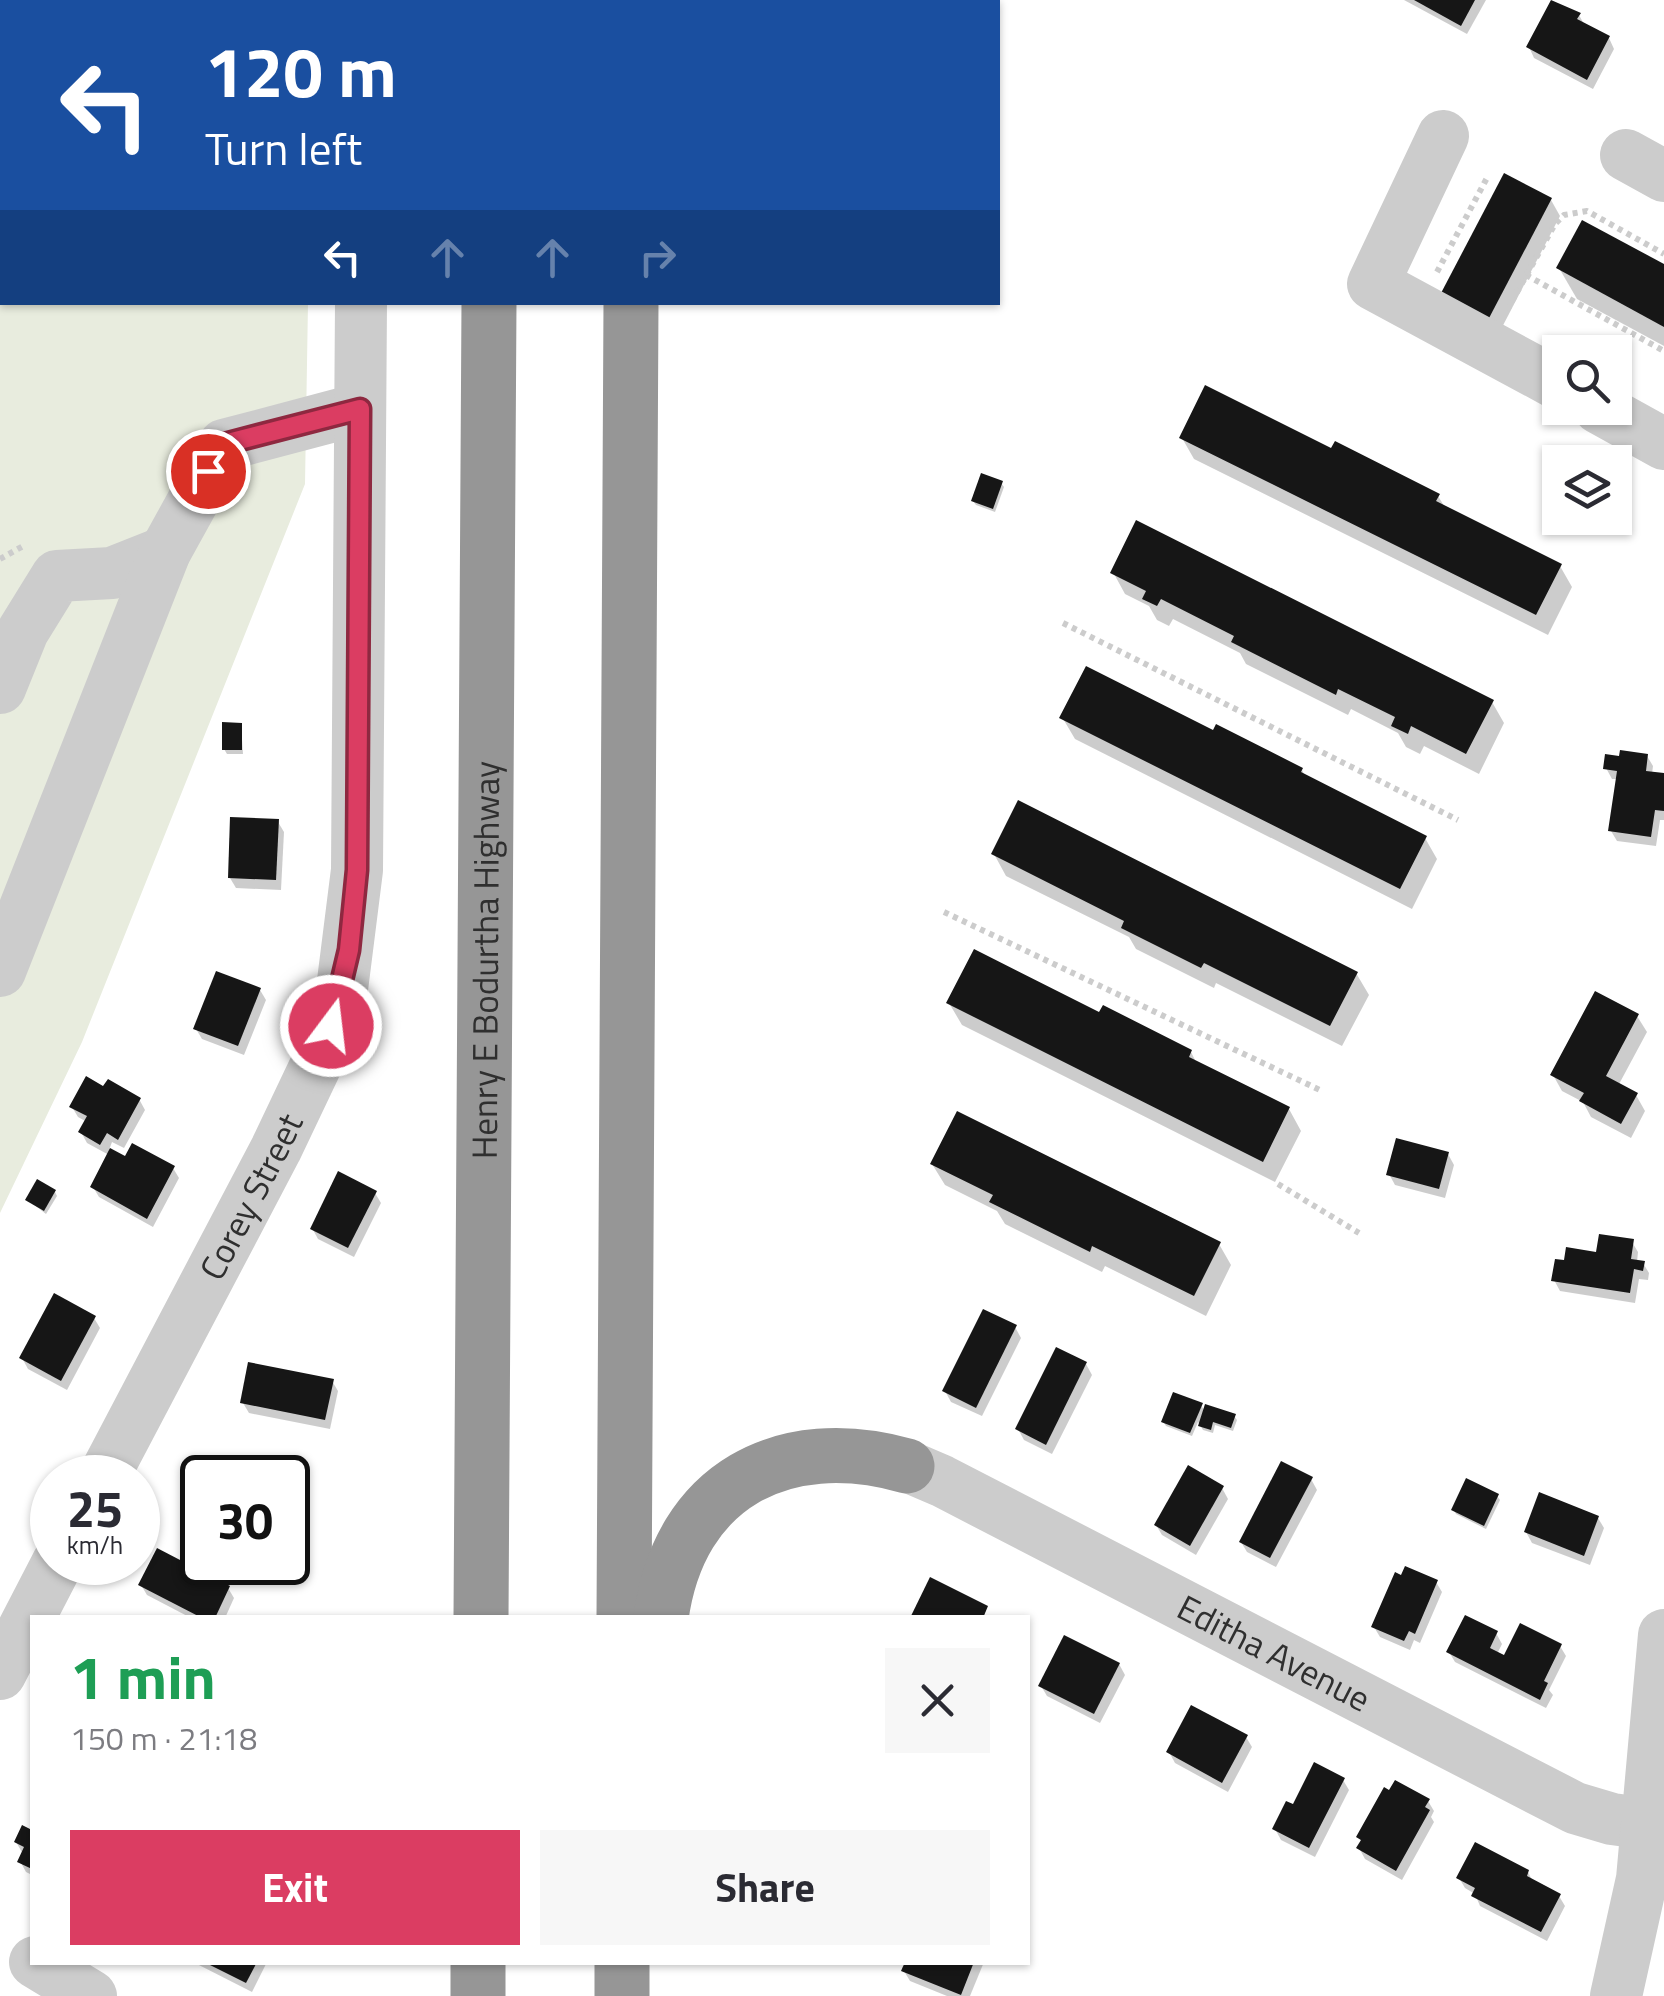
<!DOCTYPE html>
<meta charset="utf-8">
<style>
:root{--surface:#fff;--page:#f7f7f7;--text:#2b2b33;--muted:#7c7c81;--accent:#db3d62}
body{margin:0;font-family:"Titillium Web",sans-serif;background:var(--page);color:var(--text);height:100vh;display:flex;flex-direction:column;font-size:38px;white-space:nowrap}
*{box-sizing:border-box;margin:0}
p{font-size:32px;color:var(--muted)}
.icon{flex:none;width:55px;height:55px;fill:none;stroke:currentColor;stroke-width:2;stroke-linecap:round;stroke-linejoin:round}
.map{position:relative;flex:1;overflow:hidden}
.details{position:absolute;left:30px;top:1615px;width:1000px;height:350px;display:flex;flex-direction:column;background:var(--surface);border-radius:0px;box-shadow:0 2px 8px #0004}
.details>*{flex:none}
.top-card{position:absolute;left:0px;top:0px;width:1000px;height:305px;box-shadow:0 2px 8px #0004;background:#1a4fa0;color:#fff;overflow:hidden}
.fabs{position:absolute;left:1542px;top:335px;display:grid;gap:20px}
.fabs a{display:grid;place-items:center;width:90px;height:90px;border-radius:0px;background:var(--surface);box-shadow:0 2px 8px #0004;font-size:50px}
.speed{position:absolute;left:30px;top:1455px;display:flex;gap:20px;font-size:50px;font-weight:700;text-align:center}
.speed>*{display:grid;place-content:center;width:130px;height:130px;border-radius:50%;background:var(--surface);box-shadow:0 2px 8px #0004;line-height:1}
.speed small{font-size:25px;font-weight:400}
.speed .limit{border:5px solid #111;border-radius:15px;background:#fff;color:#111}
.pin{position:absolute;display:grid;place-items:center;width:85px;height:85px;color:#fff;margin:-42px;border:5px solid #fff;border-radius:50%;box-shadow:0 2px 10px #0007}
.me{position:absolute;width:110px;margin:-55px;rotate:15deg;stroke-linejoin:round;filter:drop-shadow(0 0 8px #0008)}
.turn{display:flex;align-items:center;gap:35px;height:210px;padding:0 40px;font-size:45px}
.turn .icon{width:130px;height:130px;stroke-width:2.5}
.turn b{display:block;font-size:70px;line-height:85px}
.lanes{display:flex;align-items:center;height:95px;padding:0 40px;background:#0003;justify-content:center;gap:50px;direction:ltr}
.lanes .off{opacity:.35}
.round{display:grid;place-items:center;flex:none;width:105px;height:105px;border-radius:0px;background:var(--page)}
.headline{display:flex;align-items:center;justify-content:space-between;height:170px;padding:0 40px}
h1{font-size:60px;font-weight:700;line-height:75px;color:#1e9e55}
.cta{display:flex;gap:20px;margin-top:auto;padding:20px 40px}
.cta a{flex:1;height:115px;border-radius:0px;background:var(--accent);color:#fff;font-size:40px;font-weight:700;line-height:115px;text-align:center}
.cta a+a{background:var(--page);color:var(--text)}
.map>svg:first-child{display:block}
.green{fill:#e8ecde}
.shadow{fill:#0003}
.building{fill:#161616}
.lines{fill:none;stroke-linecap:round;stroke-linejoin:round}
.path{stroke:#ccc;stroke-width:6;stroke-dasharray:5 5;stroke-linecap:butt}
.minor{stroke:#ccc;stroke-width:52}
.highway{stroke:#969696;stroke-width:55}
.route-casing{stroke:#8e2840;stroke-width:25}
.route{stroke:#db3d62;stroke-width:18}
.labels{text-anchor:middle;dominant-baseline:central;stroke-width:10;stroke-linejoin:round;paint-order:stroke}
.street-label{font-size:35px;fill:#2f2f2f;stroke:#fff}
</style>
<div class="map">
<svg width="1664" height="1996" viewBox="0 0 1664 1996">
<rect width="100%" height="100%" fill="#fff"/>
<polygon class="green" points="0,0 311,0 2,2 2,302 308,303 305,484 82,1042 0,1213"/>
<g class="shadow">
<polygon points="1404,0 1486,0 1467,34"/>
<polygon points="1579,15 1585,26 1609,38 1614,49 1593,89 1534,58 1529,47"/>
<polygon points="1551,200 1560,216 1498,335 1452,311"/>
<polygon points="1664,267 1664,346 1577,299 1559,268"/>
<polygon points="1182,438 1332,451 1438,496 1446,509 1560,566 1572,587 1548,635 1194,459"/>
<polygon points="1001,483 1004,487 995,512 976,505 973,501"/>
<polygon points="1113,572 1492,702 1504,723 1479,774 1424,746 1420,754 1406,747 1398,733 1351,709 1348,715 1246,664 1240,653 1173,619 1169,626 1157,620 1149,606 1125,594"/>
<polygon points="1062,717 1214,733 1302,770 1306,778 1425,838 1437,859 1412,909 1075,739"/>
<polygon points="241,725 243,754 227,754 224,749"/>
<polygon points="1647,756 1653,766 1652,774 1664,776 1664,820 1660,820 1656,846 1617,841 1611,831 1618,779 1612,779 1606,768"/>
<polygon points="278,822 284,832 281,890 236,888 230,878"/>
<polygon points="994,854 1356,973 1369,995 1342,1046 1216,983 1214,988 1136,949 1129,937 1006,876"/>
<polygon points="260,990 266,1000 244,1055 202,1039 196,1029"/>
<polygon points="949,1003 1101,1016 1191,1052 1197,1064 1289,1109 1301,1131 1275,1182 962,1025"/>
<polygon points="1637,1016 1647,1032 1618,1086 1636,1095 1645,1111 1631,1138 1591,1117 1583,1102 1562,1091 1553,1075"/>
<polygon points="104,1089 139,1099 145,1110 124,1148 112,1142 109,1150 127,1159 173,1168 179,1178 153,1227 99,1197 93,1187 109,1155 87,1143 81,1132 87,1122 78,1117 72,1107"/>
<polygon points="1448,1154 1454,1165 1445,1198 1395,1185 1389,1174"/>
<polygon points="932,1164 1219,1244 1231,1265 1206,1316 1105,1266 1102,1272 1005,1224 997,1211 945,1185"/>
<polygon points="55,1192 57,1196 46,1214 28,1200"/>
<polygon points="375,1193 381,1203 354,1257 318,1239 312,1228"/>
<polygon points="1632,1242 1638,1252 1637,1262 1643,1263 1649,1273 1648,1280 1639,1279 1635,1303 1560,1291 1554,1280 1598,1255"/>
<polygon points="94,1318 100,1328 67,1390 28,1369 22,1358"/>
<polygon points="1015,1327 1021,1338 982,1416 951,1402 945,1391"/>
<polygon points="1086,1364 1092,1375 1052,1454 1024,1440 1018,1429"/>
<polygon points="332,1381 338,1391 330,1429 249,1413 243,1403"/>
<polygon points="1201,1405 1205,1412 1234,1416 1237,1420 1233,1431 1215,1425 1213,1433 1203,1430 1198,1422 1192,1436 1166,1426 1163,1421"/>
<polygon points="204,1468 202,1478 202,1518 194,1513 188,1503"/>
<polygon points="1311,1479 1317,1490 1276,1567 1247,1552 1241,1542"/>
<polygon points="1222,1488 1228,1499 1196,1555 1162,1535 1156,1525"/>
<polygon points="1497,1496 1500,1500 1486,1529 1456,1514 1454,1510"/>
<polygon points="1598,1518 1604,1528 1590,1565 1532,1543 1526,1532"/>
<polygon points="1436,1582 1442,1592 1420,1643 1414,1640 1410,1650 1380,1637 1374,1627"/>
<polygon points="141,1585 228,1588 234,1598 225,1618 191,1618 147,1595"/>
<polygon points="1496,1633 1502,1644 1497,1654 1505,1658 1560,1646 1566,1656 1549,1690 1553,1695 1546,1708 1455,1662 1449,1652"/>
<polygon points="1119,1664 1125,1675 1100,1723 1047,1696 1041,1686"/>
<polygon points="1246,1737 1252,1747 1228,1792 1175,1763 1169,1752"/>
<polygon points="1343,1780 1349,1790 1315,1857 1281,1840 1275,1829"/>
<polygon points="1428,1801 1434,1811 1431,1817 1434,1822 1402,1880 1365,1859 1359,1848 1362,1843 1359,1837"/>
<polygon points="23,1828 32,1833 32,1875 26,1872 20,1861 23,1854 16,1842"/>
<polygon points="1528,1872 1533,1882 1559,1896 1565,1906 1547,1941 1480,1906 1475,1894 1465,1888 1459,1878"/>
<polygon points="193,1962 267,1962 252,1992"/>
<polygon points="907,1962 984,1962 970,1996 947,1996 910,1981 904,1971"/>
</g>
<g class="building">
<polygon points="1414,0 1475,0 1461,26"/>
<polygon points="1551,0 1581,13 1577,19 1610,36 1587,80 1526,47"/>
<polygon points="1504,173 1552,198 1488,320 1440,295"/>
<polygon points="1582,220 1664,264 1664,327 1556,268"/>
<polygon points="1205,385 1331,448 1335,441 1440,494 1436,501 1562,564 1536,615 1179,438"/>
<polygon points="981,473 1003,481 993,509 971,501"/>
<polygon points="1136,520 1494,700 1466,754 1411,726 1408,734 1391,726 1395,717 1338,689 1336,695 1231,642 1234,636 1161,599 1157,606 1142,599 1146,591 1110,573"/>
<polygon points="1086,666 1213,730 1216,724 1303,768 1301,772 1427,836 1400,889 1059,718"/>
<polygon points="222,722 242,723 242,750 222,750"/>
<polygon points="1620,750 1648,754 1646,771 1664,773 1664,811 1655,810 1651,837 1608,831 1617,771 1603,769 1605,754 1619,756"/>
<polygon points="1018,800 1358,972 1330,1026 1204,963 1201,968 1121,928 1124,921 991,854"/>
<polygon points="230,817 279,819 276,880 228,878"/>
<polygon points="974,949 1099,1012 1103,1005 1192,1050 1189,1057 1290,1107 1263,1162 946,1003"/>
<polygon points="216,971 261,988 238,1046 193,1029"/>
<polygon points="1595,991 1639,1014 1606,1076 1638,1093 1621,1124 1579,1101 1584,1093 1550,1075"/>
<polygon points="86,1076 103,1086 108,1079 141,1098 118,1140 107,1133 100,1145 78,1132 87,1116 69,1107"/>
<polygon points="957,1111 1221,1242 1194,1296 1092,1246 1090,1252 989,1202 993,1195 930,1164"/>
<polygon points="1396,1138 1449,1152 1439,1189 1386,1175"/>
<polygon points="132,1143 175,1166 147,1219 90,1187 110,1148 125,1156"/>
<polygon points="338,1171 377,1191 348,1248 310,1229"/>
<polygon points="37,1179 56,1190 44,1211 25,1200"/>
<polygon points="1599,1234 1634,1239 1631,1259 1645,1261 1643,1271 1634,1269 1630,1293 1551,1281 1555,1259 1564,1260 1566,1247 1596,1252"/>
<polygon points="54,1293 96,1316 61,1381 19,1358"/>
<polygon points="983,1309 1017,1325 976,1408 942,1391"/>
<polygon points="1056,1347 1087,1362 1046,1445 1015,1429"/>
<polygon points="248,1362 334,1379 325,1420 240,1403"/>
<polygon points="1173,1392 1203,1403 1190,1433 1161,1422"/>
<polygon points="1205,1404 1236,1414 1231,1428 1213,1422 1211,1430 1198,1426"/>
<polygon points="1281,1461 1313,1477 1270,1558 1239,1542"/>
<polygon points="203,1464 230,1478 202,1478 202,1512 185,1503"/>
<polygon points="1188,1465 1224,1486 1190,1546 1154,1525"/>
<polygon points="1466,1478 1499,1494 1484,1526 1451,1510"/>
<polygon points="1539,1492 1599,1516 1584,1556 1524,1532"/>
<polygon points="157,1548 230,1586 215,1618 202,1618 138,1585"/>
<polygon points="1405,1566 1438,1580 1415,1634 1409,1631 1404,1641 1371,1627 1395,1572 1401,1575"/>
<polygon points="930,1577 988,1606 983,1618 910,1618"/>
<polygon points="1465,1615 1498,1631 1490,1648 1504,1655 1520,1623 1562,1644 1544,1681 1548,1683 1540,1700 1446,1652"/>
<polygon points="1064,1635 1120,1663 1094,1714 1038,1686"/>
<polygon points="1191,1705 1248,1735 1222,1783 1166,1752"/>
<polygon points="1314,1762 1345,1778 1309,1848 1272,1829 1286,1801 1293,1804"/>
<polygon points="1395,1780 1430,1799 1425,1807 1430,1810 1396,1871 1356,1848 1361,1840 1356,1837 1384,1787 1389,1790"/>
<polygon points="22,1825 32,1830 32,1869 17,1862 24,1847 14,1842"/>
<polygon points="1475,1842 1529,1870 1527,1876 1561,1894 1541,1932 1471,1896 1475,1888 1456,1878"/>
<polygon points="204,1962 257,1962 246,1983"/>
<polygon points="905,1962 974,1962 961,1995 901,1971"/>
</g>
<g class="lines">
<g class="path">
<polyline points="1437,272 1488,176"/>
<polyline points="1526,275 1664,351"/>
<polyline points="1507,310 1555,224 1564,215 1587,211 1664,254"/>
<polyline points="0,559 25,545"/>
<polyline points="1063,623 1458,820"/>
<polyline points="944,912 1322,1091"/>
<polyline points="1278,1184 1359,1233"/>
</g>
<g class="minor">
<polyline points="361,2 361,0"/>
<polyline points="1443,136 1373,284 1560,385"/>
<polyline points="1626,155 1664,176"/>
<polyline points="1599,408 1664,444"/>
<polyline points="0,688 23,631 57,576 112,573 165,552"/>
<polyline points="0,971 165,552 224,445 360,409"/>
<path id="s1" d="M907 1466 942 1481 1575 1808 1612 1819 1664 1826"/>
<path id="s2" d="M103 1478 276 1149 315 1067 342 989 357 870 361 302"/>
<polyline points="0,1674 58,1562"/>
<polyline points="35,1962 91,1996"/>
<polyline points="1616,1996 1642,1879 1664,1635"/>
</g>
<g class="highway">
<polyline points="491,2 491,0"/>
<polyline points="632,2 633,0"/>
<path id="s3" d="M481 1618 489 302"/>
<polyline points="624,1618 631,302"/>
<path d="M661 1618C679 1485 783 1431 907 1466"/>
<polyline points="478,1996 478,1962"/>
<polyline points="622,1996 622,1962"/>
</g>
</g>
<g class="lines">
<defs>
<polyline id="route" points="208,471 224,444 360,409 357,870 349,950 331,1026"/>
</defs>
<use href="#route" class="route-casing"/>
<use href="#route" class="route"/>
</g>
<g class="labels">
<g class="street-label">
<text stroke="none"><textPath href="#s3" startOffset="658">Henry E Bodurtha Highway</textPath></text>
<text stroke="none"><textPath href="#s2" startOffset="318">Corey Street</textPath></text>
<text stroke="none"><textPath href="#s1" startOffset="412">Editha Avenue</textPath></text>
</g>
</g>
</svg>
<div class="fabs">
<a><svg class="icon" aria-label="search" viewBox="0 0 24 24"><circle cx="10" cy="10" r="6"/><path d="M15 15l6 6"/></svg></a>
<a><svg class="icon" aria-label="layers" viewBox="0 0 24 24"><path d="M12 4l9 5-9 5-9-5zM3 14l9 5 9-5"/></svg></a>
</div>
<div class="speed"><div>25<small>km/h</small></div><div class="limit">30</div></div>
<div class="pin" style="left:208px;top:471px;background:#d93025"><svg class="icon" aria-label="arrive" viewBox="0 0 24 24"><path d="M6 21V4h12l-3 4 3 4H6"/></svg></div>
<svg class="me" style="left:331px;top:1026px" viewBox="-20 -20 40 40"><circle r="17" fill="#db3d62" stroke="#fff" stroke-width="3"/><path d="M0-11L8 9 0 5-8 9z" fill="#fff"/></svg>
<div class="top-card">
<div class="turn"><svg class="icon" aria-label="left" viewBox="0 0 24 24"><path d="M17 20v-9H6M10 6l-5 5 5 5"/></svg><div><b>120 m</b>Turn left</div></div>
<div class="lanes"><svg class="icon" aria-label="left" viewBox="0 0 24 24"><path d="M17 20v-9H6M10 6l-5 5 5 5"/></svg><svg class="icon off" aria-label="ahead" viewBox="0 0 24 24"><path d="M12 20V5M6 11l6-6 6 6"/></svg><svg class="icon off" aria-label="ahead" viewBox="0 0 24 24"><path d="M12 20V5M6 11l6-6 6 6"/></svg><svg class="icon off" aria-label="right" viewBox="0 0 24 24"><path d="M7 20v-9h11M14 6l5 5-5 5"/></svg></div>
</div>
<section class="details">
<div class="headline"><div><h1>1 min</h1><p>150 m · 21:18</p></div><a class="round"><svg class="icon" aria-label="close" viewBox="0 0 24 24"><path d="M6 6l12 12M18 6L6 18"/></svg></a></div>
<div class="cta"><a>Exit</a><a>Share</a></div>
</section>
</div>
